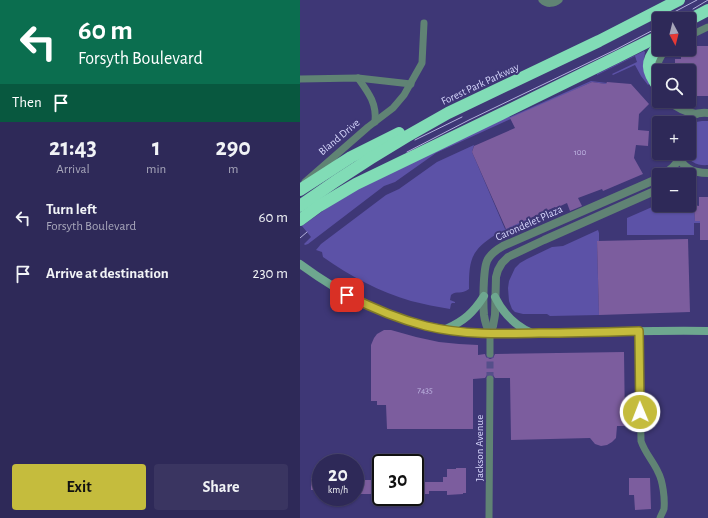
<!DOCTYPE html>
<meta charset="utf-8">
<style>
:root{--surface:#2e2958;--page:#3a3561;--text:#f1f3f6;--muted:#a7a6ba;--line:#49456e;--accent:#c5bc3d}
body{margin:0;font-family:"Alegreya Sans",sans-serif;background:var(--page);color:var(--text);height:100vh;display:flex;flex-direction:column;font-size:15px;white-space:nowrap}
*{box-sizing:border-box;margin:0}
p{font-size:13px;color:var(--muted)}
.icon{flex:none;width:22px;height:22px;fill:none;stroke:currentColor;stroke-width:2;stroke-linecap:round;stroke-linejoin:round}
.map{position:relative;flex:1;overflow:hidden}
.details{display:flex;flex-direction:column;background:var(--surface);width:300px}
.details>*{flex:none}
.top-card{background:#0b6e4f;color:#fff;overflow:hidden}
.needle{width:26px;rotate:173deg}
.fabs{position:absolute;left:352px;top:12px;display:grid;gap:8px}
.fabs a{display:grid;place-items:center;width:44px;height:44px;border-radius:4px;background:var(--surface);box-shadow:0 1px 3px #0004,0 0 0 1px var(--line);font-size:20px}
.speed{position:absolute;left:12px;top:454px;display:flex;gap:8px;font-size:20px;font-weight:700;text-align:center}
.speed>*{display:grid;place-content:center;width:52px;height:52px;border-radius:50%;background:var(--surface);box-shadow:0 1px 3px #0004,0 0 0 1px var(--line);line-height:1}
.speed small{font-size:10px;font-weight:400}
.speed .limit{border:2px solid #111;border-radius:6px;background:#fff;color:#111}
.pin{position:absolute;display:grid;place-items:center;width:34px;height:34px;color:#fff;margin:-17px;border-radius:8px;box-shadow:0 2px 6px #0006}
.me{position:absolute;width:44px;margin:-22px;rotate:359deg;stroke-linejoin:round;filter:drop-shadow(0 0 3px #0008)}
.turn{display:flex;align-items:center;gap:14px;height:84px;padding:0 12px;font-size:18px}
.turn .icon{width:52px;height:52px;stroke-width:2.5}
.turn b{display:block;font-size:28px;line-height:34px}
.then{display:flex;align-items:center;height:38px;padding:0 12px;background:#0003;gap:8px;font-size:15px}
.eta{display:flex;justify-content:space-evenly;align-items:center;height:68px;text-align:center}
.eta b{font-size:24px;font-weight:700;line-height:28px}
.button{display:flex;gap:8px;margin-top:auto;padding:8px 12px}
.button a{flex:1;height:46px;border-radius:4px;background:var(--accent);color:#111;font-size:16px;font-weight:700;line-height:46px;text-align:center}
.button a+a{background:var(--page);color:var(--text)}
ul{padding:0;list-style:none}
li{display:flex;align-items:center;gap:12px;height:56px;padding:0 12px}
li div{flex:1}
li b{display:block;font-size:15px}
li em{font-style:normal}
main{display:flex;flex:1;min-height:0}
.map>svg:first-child{display:block}
.green{fill:#5c52a7}
.building{fill:#7c5d9e}
.lines{fill:none;stroke-linecap:round;stroke-linejoin:round}
.minor-tunnel{stroke:#554f8a;stroke-width:7;stroke-dasharray:7 3.5;stroke-linecap:butt}
.minor{stroke:#608374;stroke-width:7}
.tertiary{stroke:#608374;stroke-width:8}
.secondary{stroke:#6ea78f;stroke-width:8}
.motorway{stroke:#81dcb6;stroke-width:12}
.tram{stroke:#b3b1dd;stroke-width:1}
.route-casing{stroke:#807a28;stroke-width:10}
.route{stroke:#c5bc3d;stroke-width:7}
.labels{text-anchor:middle;dominant-baseline:central;stroke-width:4;stroke-linejoin:round;paint-order:stroke}
.number-label{font-size:9px;fill:#c0b8e4}
.street-label{font-size:11px;fill:#d6d6fc;stroke:#3e3776}
</style>
<main>
<section class="details">
<div class="top-card">
<div class="turn"><svg class="icon" aria-label="left" viewBox="0 0 24 24"><path d="M17 20v-9H6M10 6l-5 5 5 5"/></svg><div><b>60 m</b>Forsyth Boulevard</div></div>
<div class="then">Then<svg class="icon" aria-label="arrive" viewBox="0 0 24 24"><path d="M6 21V4h12l-3 4 3 4H6"/></svg></div>
</div>
<div class="eta">
<div><b>21:43</b><p>Arrival</p></div>
<div><b>1</b><p>min</p></div>
<div><b>290</b><p>m</p></div>
</div>
<ul>
<li><svg class="icon" aria-label="left" viewBox="0 0 24 24"><path d="M17 20v-9H6M10 6l-5 5 5 5"/></svg><div><b>Turn left</b><p>Forsyth Boulevard</p></div><em>60 m</em></li>
<li><svg class="icon" aria-label="arrive" viewBox="0 0 24 24"><path d="M6 21V4h12l-3 4 3 4H6"/></svg><div><b>Arrive at destination</b></div><em>230 m</em></li>
</ul>
<div class="button"><a>Exit</a><a>Share</a></div>
</section>
<div class="map">
<svg width="408" height="518" viewBox="0 0 408 518">
<rect width="100%" height="100%" fill="#3e3776"/>
<g class="green">
<polygon points="344,51 345,52 344,60 350,83 348,85 341,76 335,65 313,75 312,74 337,62 335,56 297,75 297,74"/>
<polygon points="291,81 307,83 306,84 292,82 136,153 95,182 84,186 8,244 5,245 4,244 11,237 2,226 34,203 56,190 209,116 210,117"/>
<path d="M402 121H408V165C398 166 389 162 384 153H389V127L396 122Z"/>
<path d="M174 145 172 152 205 229 227 219V221L210 232 206 231 196 237 195 235C170 251 169 261 169 289 161 295 157 290 151 295L150 300 155 302V303H152L151 304 150 309C137 307 124 304 111 301 80 292 50 276 23 257L22 252 16 250 21 244 86 195 99 189 137 162Z"/>
<polygon points="389,199 393,205 394,205 395,221 400,221 400,223 394,223 394,235 327,235 327,218 359,204 359,205 389,205"/>
<polygon points="298,230 299,233 299,241 297,242 299,315 250,316 247,314 223,314 215,312 212,309 209,301 208,288 209,281 215,268 220,263 227,259 252,247 263,246"/>
</g>
<g class="building">
<polygon points="389,46 408,46 408,96 389,96 389,71 375,71 375,59 381,59 381,52 388,52 388,49 389,49"/>
<polygon points="292,82 306,84 307,82 331,84 349,104 339,114 338,130 349,131 348,146 336,145 334,158 343,174 303,191 302,189 278,198 282,206 270,211 267,203 256,208 255,207 206,229 172,152 174,146 215,128 210,118"/>
<polygon points="399,197 408,197 408,240 400,240 400,221 395,221 394,205 399,206"/>
<polygon points="388,239 390,312 299,315 297,241"/>
<polygon points="84,330 91,330 116,337 139,342 159,344 178,345 178,355 185,354 186,357 190,359 193,358 195,354 324,352 325,426 317,426 316,438 312,442 307,445 301,446 295,444 290,438 211,440 210,378 195,378 193,375 190,374 187,375 185,378 173,379 173,429 87,429 86,405 77,405 77,401 71,401 71,345 74,338 77,334"/>
<polygon points="156,468 166,468 166,493 163,493 163,494 147,495 147,491 129,491 129,494 115,494 115,482 143,482 143,477 147,477 147,469 156,469"/>
<rect x="11" y="478" width="10" height="12"/>
<polygon points="329,478 350,478 351,509 335,510 334,495 329,495"/>
<polygon points="63,480 73,480 73,494 58,494 58,492 55,492 55,483 58,483 58,481 63,481"/>
</g>
<g class="lines">
<polyline class="minor-tunnel" points="190,379 190,354"/>
<g class="minor">
<path d="M242 0C247 5 254 4 259 0"/>
<polyline points="389,36 408,27"/>
<path d="M58 78C68 92 77 103 75 122"/>
<polyline points="0,79 58,78 111,84"/>
<path d="M358 83C355 70 358 58 367 49"/>
<polyline points="5,182 68,127 93,108 104,95 122,63 124,23"/>
<path d="M339 331 341 441C345 453 353 461 358 472 363 481 365 499 364 509 363 512 361 515 360 518"/>
<polyline points="190,354 190,333"/>
<polyline points="189,518 190,379"/>
</g>
<g class="tertiary">
<path d="M369 101C377 108 385 112 396 114"/>
<path d="M382 123C389 115 398 112 408 113"/>
<path d="M376 153C383 168 392 173 408 173"/>
<polyline points="363,175 373,167 379,160"/>
<path d="M190 333C187 328 185 322 184 315 183 305 183 270 187 261 190 254 196 250 203 246L359 178"/>
<polyline points="190,333 193,326 195,315 196,277 198,270 202,263 208,257 244,240 359,189"/>
</g>
<g class="secondary">
<path d="M0 264C38 292 81 315 127 326 170 336 215 334 260 333 309 332 359 330 408 331"/>
<path d="M195 297C203 313 215 326 232 333"/>
<path d="M146 329C164 321 173 313 184 296"/>
</g>
<g class="motorway">
<polyline points="389,20 408,10"/>
<path d="M359 45C345 62 346 70 359 88"/>
<polyline points="0,190 51,157 99,133"/>
<path d="M0 206C47 172 97 141 148 113L299 41 379 0"/>
<polyline points="0,220 19,206 56,184 201,114 317,57 359,36"/>
</g>
<g class="tram">
<polyline points="393,9 408,0"/>
<polyline points="361,19 397,0"/>
<polyline points="115,140 162,117"/>
<polyline points="107,152 169,120 315,50 359,27"/>
<polyline points="0,238 7,232"/>
</g>
</g>
<g class="lines">
<defs>
<path id="route" d="M47 295C72 308 98 319 126 326 163 335 201 334 239 333 272 333 306 332 339 331L340 412"/>
</defs>
<use href="#route" class="route-casing"/>
<use href="#route" class="route"/>
</g>
<g class="labels">
<g class="number-label">
<text x="280" y="152">100</text>
<text x="125" y="390">7435</text>
</g>
<g class="street-label">
<text transform="translate(180 84) rotate(-25)">Forest Park Parkway</text>
<text transform="translate(39 137) rotate(-40)">Bland Drive</text>
<text transform="translate(229 223) rotate(-24)">Carondelet Plaza</text>
<text transform="translate(179 448) rotate(-90)">Jackson Avenue</text>
</g>
</g>
</svg>
<div class="fabs">
<a><svg class="needle" viewBox="-14 -14 28 28"><path d="M0-13l5 13h-10z" fill="#e53935"/><path d="M0 13l5-13h-10z" fill="#a7a6ba"/></svg></a>
<a><svg class="icon" aria-label="search" viewBox="0 0 24 24"><circle cx="10" cy="10" r="6"/><path d="M15 15l6 6"/></svg></a>
<a>+</a>
<a>−</a>
</div>
<div class="speed"><div>20<small>km/h</small></div><div class="limit">30</div></div>
<div class="pin" style="left:47px;top:295px;background:#d93025"><svg class="icon" aria-label="arrive" viewBox="0 0 24 24"><path d="M6 21V4h12l-3 4 3 4H6"/></svg></div>
<svg class="me" style="left:340px;top:412px" viewBox="-20 -20 40 40"><circle r="17" fill="#c5bc3d" stroke="#fff" stroke-width="3"/><path d="M0-11L8 9 0 5-8 9z" fill="#fff"/></svg>
</div>
</main>
